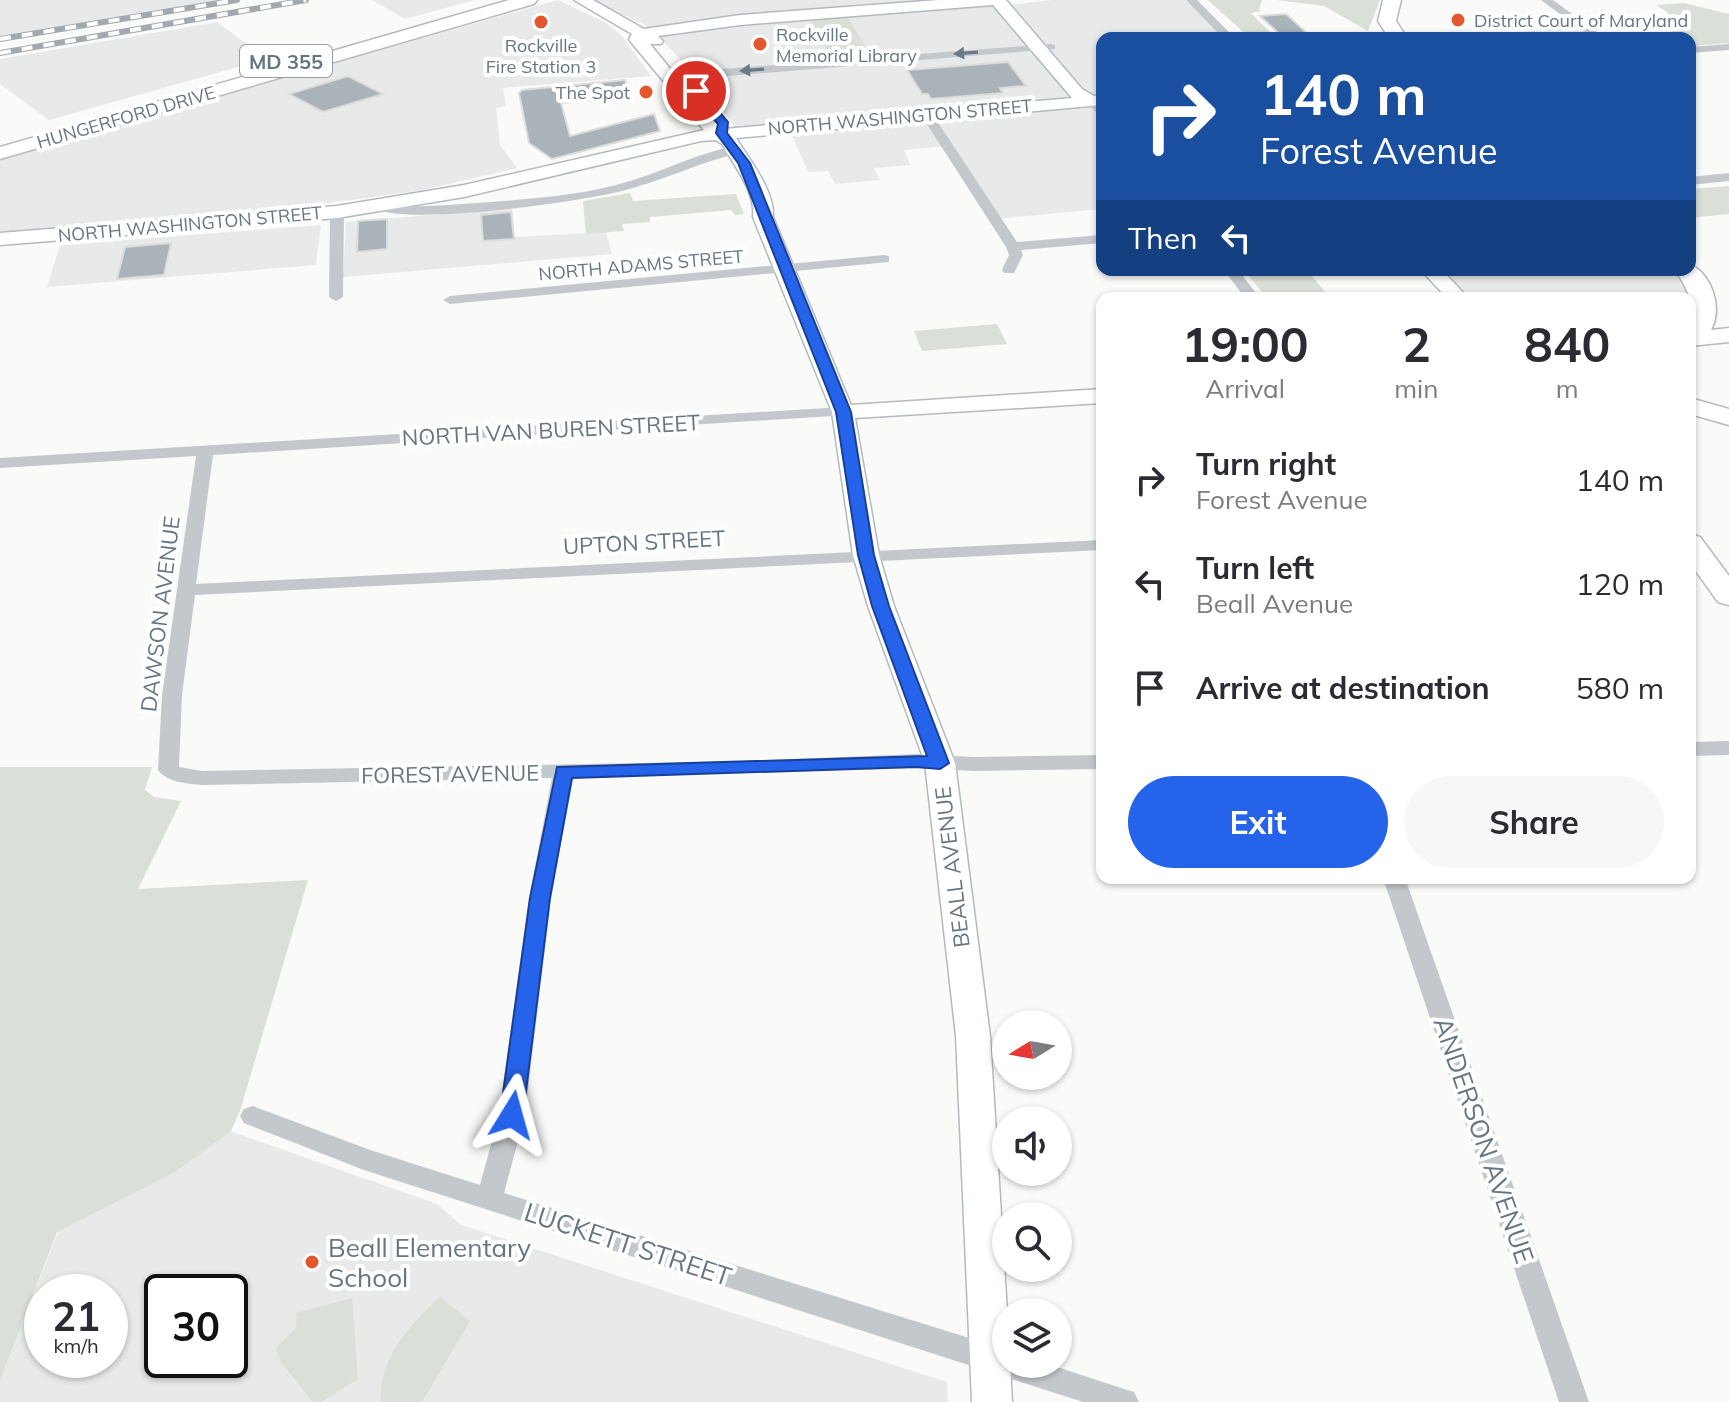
<!DOCTYPE html>
<style>
:root{--surface:#fff;--page:#f7f7f7;--text:#2b2b33;--muted:#7c7c81;--accent:#2563eb}
body{margin:0;font-family:Mulish,sans-serif;background:var(--page);color:var(--text);height:100vh;display:flex;flex-direction:column;font-size:30px;white-space:nowrap}
*{box-sizing:border-box;margin:0}
p{font-size:26px;color:var(--muted)}
.icon{flex:none;width:44px;height:44px;fill:none;stroke:currentColor;stroke-width:2;stroke-linecap:round;stroke-linejoin:round}
.map{position:relative;flex:1;overflow:hidden}
.side{position:absolute;left:1096px;top:292px;width:600px;height:592px;display:flex;flex-direction:column;background:var(--surface);border-radius:16px;box-shadow:0 2px 6px #0004}
.side>*{flex:none}
.banner{position:absolute;left:1096px;top:32px;width:600px;height:244px;border-radius:16px;box-shadow:0 2px 6px #0004;background:#1a4fa0;color:#fff;overflow:hidden}
.needle{width:52px;rotate:259deg}
.tools{position:absolute;left:992px;top:1010px;display:grid;gap:16px}
.tools a{display:grid;place-items:center;width:80px;height:80px;border-radius:50%;background:var(--surface);box-shadow:0 2px 6px #0004;font-size:40px}
.speed{position:absolute;left:24px;top:1274px;display:flex;gap:16px;font-size:40px;font-weight:700;text-align:center}
.speed>*{display:grid;place-content:center;width:104px;height:104px;border-radius:50%;background:var(--surface);box-shadow:0 2px 6px #0004;line-height:1}
.speed small{font-size:20px;font-weight:400}
.speed .limit{border:4px solid #111;border-radius:12px;background:#fff;color:#111}
.pin{position:absolute;display:grid;place-items:center;width:68px;height:68px;color:#fff;margin:-34px;border:4px solid #fff;border-radius:50%;box-shadow:0 2px 8px #0007}
.me{position:absolute;width:88px;margin:-44px;rotate:8deg;stroke-linejoin:round;filter:drop-shadow(0 0 6px #0008)}
.turn{display:flex;align-items:center;gap:28px;height:168px;padding:0 32px;font-size:36px}
.turn .icon{width:104px;height:104px;stroke-width:2.5}
.turn b{display:block;font-size:56px;line-height:68px}
.then{display:flex;align-items:center;height:76px;padding:0 32px;background:#0003;gap:16px;font-size:30px}
.eta{display:flex;justify-content:space-evenly;align-items:center;height:136px;text-align:center}
.eta b{font-size:48px;font-weight:700;line-height:56px}
.action{display:flex;gap:16px;margin-top:auto;padding:16px 32px}
.action a{flex:1;height:92px;border-radius:48px;background:var(--accent);color:#fff;font-size:32px;font-weight:700;line-height:92px;text-align:center}
.action a+a{background:var(--page);color:var(--text)}
ul{padding:0;list-style:none}
li{display:flex;align-items:center;gap:24px;height:104px;padding:0 32px}
li div{flex:1}
li b{display:block;font-size:30px}
li em{font-style:normal}
.map>svg:first-child{display:block}
.built{fill:#e8e9e9;fill-rule:evenodd}
.green{fill:#dadfd7}
.building{fill:#aab3b9;stroke:#dcdcda;stroke-width:2}
.lines{fill:none;stroke-linecap:round;stroke-linejoin:round}
.secondary-casing{stroke:#b3babf;stroke-width:3}
.primary-casing{stroke:#b5babe;stroke-width:3}
.street{fill:#c3c8cc;fill-rule:evenodd}
.secondary{fill:#fff;fill-rule:evenodd}
.primary{fill:#fff;fill-rule:evenodd}
.rail-casing{stroke:#a2aab0;stroke-width:6}
.rail{stroke:#fff;stroke-width:4;stroke-dasharray:11;stroke-linecap:butt}
.oneway{fill:#6a7a87}
.route{fill:#2563eb;stroke:#184099;stroke-width:2}
.poi-dot{fill:#e4572e;stroke:#fff;stroke-width:3}
.labels{text-anchor:middle;dominant-baseline:central;stroke-width:8;stroke-linejoin:round;paint-order:stroke}
.far-poi-label{font-size:18px;fill:#657683;stroke:#fff;text-anchor:start}
.far-street-label{font-size:18px;fill:#657683;stroke:#fff}
.shield{fill:#fff;stroke:#939fa8;stroke-width:2}
.shield-label{font-size:20px;font-weight:bold;fill:#657683}
.street-label{font-size:22px;fill:#657683;stroke:#fff}
.near-street-label{font-size:26px;fill:#657683;stroke:#fff}
.near-poi-label{font-size:26px;fill:#657683;stroke:#fff;text-anchor:start}
</style>
<div class="map">
<svg width="1729" height="1402" viewBox="0 0 1729 1402">
<rect width="100%" height="100%" fill="#fafaf8"/>
<g class="built">
<polygon points="0,0 224,0 0,36"/>
<polygon points="372,0 475,0 405,19"/>
<polygon points="558,0 605,22 622,36 651,76 503,88 506,106 496,108 500,145 517,168 427,189 360,199 268,210 0,232 0,156"/>
<polygon points="591,0 987,0 993,7 1052,0 1191,0 1229,38 1102,38 1102,209 995,219 948,146 904,150 910,165 874,168 880,180 835,184 828,171 808,172 791,133 1067,109 1055,101 735,127 693,73 660,38 645,25"/>
<polygon points="217,22 267,59 49,120 0,84 0,59"/>
<polygon points="1583,27 1599,38 1441,38"/>
<polygon points="512,208 515,237 606,232 612,254 343,277 346,222"/>
<polygon points="321,225 316,265 47,287 60,245"/>
<polygon points="1431,270 1686,270 1702,320 1690,326 1690,298 1458,298"/>
<path d="M113 1090 437 1204 461 1225 947 1382 948 1402H0V1381ZM42 1292H110V1360H42ZM162 1292H230V1360H162Z"/>
</g>
<g class="green">
<polygon points="1208,0 1262,0 1259,9 1261,11 1251,13 1276,38 1250,38"/>
<polygon points="1277,0 1380,0 1368,31 1324,6"/>
<polygon points="1684,3 1729,14 1729,43 1690,46 1690,38 1622,38 1673,34 1667,12 1656,5"/>
<polygon points="847,16 866,48 856,49 861,59 842,60 837,50 827,51 810,19"/>
<polygon points="1729,186 1729,214 1690,218 1690,189"/>
<polygon points="630,193 633,201 736,194 744,214 735,215 731,210 650,217 650,222 622,224 624,231 586,234 583,201"/>
<polygon points="1244,270 1344,270 1311,275 1327,294 1322,295 1324,298 1267,298"/>
<polygon points="997,324 1007,344 922,351 914,331"/>
<polygon points="0,767 152,767 145,790 154,797 181,801 138,889 308,880 240,1111 231,1131 175,1172 57,1232 0,1381"/>
<path d="M440 1297 470 1321 422 1402H381C378 1358 411 1324 440 1297Z"/>
<polygon points="352,1298 358,1379 321,1402 313,1402 280,1361 276,1348 296,1328 297,1313"/>
</g>
<g class="building">
<polygon points="1286,14 1309,35 1310,38 1284,38 1260,16"/>
<polygon points="1008,62 1026,86 1000,88 1003,93 931,99 928,94 922,94 907,70"/>
<polygon points="348,76 383,94 323,112 289,94"/>
<polygon points="625,80 632,97 561,103 570,136 654,114 660,131 552,159 529,143 519,93 522,90"/>
<polygon points="511,212 514,239 483,241 481,215"/>
<polygon points="387,219 387,249 357,252 358,221"/>
<polygon points="171,243 164,275 117,279 125,247"/>
</g>
<g class="lines">
<defs>
<g id="secondary">
<path d="M574 0H593L644 29 740 15 939 0H1006L1082 89 1094 96 1102 95V105L736 138C749 159 775 191 773 217L851 405 1102 389V403L855 418 879 555 894 606 955 763 990 1036 1007 1312 1006 1364H1010L1012 1402H972L956 1036 925 763 868 606 853 555 832 412 753 217C756 193 734 165 722 144L716 140 701 141 464 197 337 218 0 245V233L337 206 464 185 704 130 631 42 629 39 632 34ZM993 5 1072 98 724 129 712 120 650 44H661L663 41 658 36 740 25Z"/>
<polygon points="1421,270 1442,270 1468,298 1447,298"/>
</g>
<g id="primary">
<polygon points="509,0 537,0 534,4 0,159 0,147"/>
<polygon points="1383,0 1401,0 1396,21 1407,38 1389,38 1378,21"/>
<path d="M1690 264C1712 275 1723 308 1711 330L1729 328V342L1690 346C1690 311 1697 301 1675 270H1690Z"/>
<polygon points="1690,398 1729,409 1729,425 1690,414"/>
<polygon points="1690,534 1700,537 1729,576 1729,605 1718,602 1690,563"/>
</g>
</defs>
<use href="#secondary" class="secondary-casing"/>
<use href="#primary" class="primary-casing"/>
<g class="street">
<polygon points="1186,0 1197,0 1235,38 1223,38"/>
<polygon points="1541,0 1553,0 1605,38 1592,38"/>
<polygon points="1051,44 1055,45 1055,49 668,81 662,77 668,73"/>
<polygon points="1729,44 1729,50 1690,53 1690,47"/>
<polygon points="1091,97 1102,106 1102,118 1085,101"/>
<polygon points="923,112 931,112 1017,242 1102,235 1102,243 1021,250 1023,255 1014,273 1004,273 1002,270 1009,255 1006,247 921,115"/>
<path d="M735 146 741 150 740 153C699 162 663 181 622 191 583 201 401 228 373 207L380 203C413 209 445 205 478 203 528 199 581 196 630 181 666 170 698 153 735 146Z"/>
<polygon points="1729,173 1729,181 1690,185 1690,177"/>
<polygon points="337,208 344,212 343,297 336,301 329,297 330,212"/>
<polygon points="884,255 889,256 889,262 450,304 443,300 450,296"/>
<polygon points="1224,270 1238,270 1260,298 1245,298"/>
<path d="M843 407 851 412 849 415 213 455 196 584 1102 540V550L195 595 182 695 179 767 202 771 746 761 916 754 973 757 1102 755V769L973 771 916 768 573 778 551 898 525 1115 504 1193 995 1346 1005 1350 1006 1364H1048L1124 1389 1134 1392 1139 1402H1083L364 1170 244 1123 240 1116 244 1109 253 1106 370 1150 480 1185 499 1115 529 898 552 778 202 785C186 783 168 783 158 770L162 695 196 456 0 468V458Z"/>
<polygon points="1729,741 1729,755 1690,756 1690,742"/>
<polygon points="1383,878 1405,878 1589,1402 1559,1402"/>
</g>
<use href="#secondary" class="secondary"/>
<use href="#primary" class="primary"/>
<defs>
<g id="rail">
<polyline points="0,39 237,0"/>
<polyline points="0,53 306,0"/>
</g>
</defs>
<use href="#rail" class="rail-casing"/>
<use href="#rail" class="rail"/>
</g>
<defs><path id="oneway-solid" d="M-6-.8H1V-3.2L6.5 0L1 3.2V.8H-6Z" transform="scale(2)"/></defs>
<g class="oneway">
<use href="#oneway-solid" transform="translate(966 53) rotate(176)"/>
<use href="#oneway-solid" transform="translate(752 70) rotate(176)"/>
</g>
<polygon class="route" points="693,89 700,89 728,122 727,133 750,163 851,412 874,555 889,606 949,763 940,769 916,767 572,778 550,898 523,1115 520,1122 512,1124 504,1122 500,1115 530,898 557,767 927,756 872,606 858,555 836,412 738,163 716,133 718,124 693,94"/>
<g class="poi-dot">
<circle cx="1458" cy="20" r="8"/>
<circle cx="541" cy="22" r="8"/>
<circle cx="760" cy="44" r="8"/>
<circle cx="646" cy="92" r="8"/>
<circle cx="312" cy="1262" r="8"/>
</g>
<g class="labels">
<g class="far-poi-label">
<text x="1474" y="20">District Court of Maryland</text>
<text x="776" y="34">Rockville<tspan x="776" dy="21">Memorial Library</tspan></text>
<text x="541" y="45" text-anchor="middle">Rockville<tspan x="541" dy="21">Fire Station 3</tspan></text>
<text x="630" y="92" text-anchor="end">The Spot</text>
</g>
<g class="far-street-label">
<text transform="translate(126 117) rotate(-16)">HUNGERFORD DRIVE</text>
<text transform="translate(900 117) rotate(-5)">NORTH WASHINGTON STREET</text>
<text transform="translate(190 224) rotate(-5)">NORTH WASHINGTON STREET</text>
<text transform="translate(641 265) rotate(-5)">NORTH ADAMS STREET</text>
</g>
<rect class="shield" x="240" y="45" width="92" height="32" rx="6"/>
<g class="shield-label">
<text x="286" y="61">MD 355</text>
</g>
<g class="street-label">
<text transform="translate(551 430) rotate(-3)">NORTH VAN BUREN STREET</text>
<text transform="translate(644 542) rotate(-3)">UPTON STREET</text>
<text transform="translate(160 614) rotate(-83)">DAWSON AVENUE</text>
<text transform="translate(450 774) rotate(-1)">FOREST AVENUE</text>
<text transform="translate(952 867) rotate(-97)">BEALL AVENUE</text>
</g>
<g class="near-street-label">
<text transform="translate(1484 1140) rotate(71)">ANDERSON AVENUE</text>
<text transform="translate(628 1244) rotate(18)">LUCKETT STREET</text>
</g>
<g class="near-poi-label">
<text x="328" y="1247">Beall Elementary<tspan x="328" dy="30">School</tspan></text>
</g>
</g>
</svg>
<div class="tools">
<a><svg class="needle" viewBox="-14 -14 28 28"><path d="M0-13l5 13h-10z" fill="#e53935"/><path d="M0 13l5-13h-10z" fill="#7c7c81"/></svg></a>
<a><svg class="icon" aria-label="sound" viewBox="0 0 24 24"><path d="M4 9h4l5-4v14l-5-4H4zM17 9q2 3 0 6"/></svg></a>
<a><svg class="icon" aria-label="search" viewBox="0 0 24 24"><circle cx="10" cy="10" r="6"/><path d="M15 15l6 6"/></svg></a>
<a><svg class="icon" aria-label="layers" viewBox="0 0 24 24"><path d="M12 4l9 5-9 5-9-5zM3 14l9 5 9-5"/></svg></a>
</div>
<div class="speed"><div>21<small>km/h</small></div><div class="limit">30</div></div>
<div class="pin" style="left:696px;top:91px;background:#d93025"><svg class="icon" aria-label="arrive" viewBox="0 0 24 24"><path d="M6 21V4h12l-3 4 3 4H6"/></svg></div>
<svg class="me" style="left:512px;top:1115px" viewBox="-20 -20 40 40"><path d="M0-17L14 15 0 8-14 15z" fill="#2563eb" stroke="#fff" stroke-width="4"/></svg>
<div class="banner">
<div class="turn"><svg class="icon" aria-label="right" viewBox="0 0 24 24"><path d="M7 20v-9h11M14 6l5 5-5 5"/></svg><div><b>140 m</b>Forest Avenue</div></div>
<div class="then">Then<svg class="icon" aria-label="left" viewBox="0 0 24 24"><path d="M17 20v-9H6M10 6l-5 5 5 5"/></svg></div>
</div>
<section class="side">
<div class="eta">
<div><b>19:00</b><p>Arrival</p></div>
<div><b>2</b><p>min</p></div>
<div><b>840</b><p>m</p></div>
</div>
<ul>
<li><svg class="icon" aria-label="right" viewBox="0 0 24 24"><path d="M7 20v-9h11M14 6l5 5-5 5"/></svg><div><b>Turn right</b><p>Forest Avenue</p></div><em>140 m</em></li>
<li><svg class="icon" aria-label="left" viewBox="0 0 24 24"><path d="M17 20v-9H6M10 6l-5 5 5 5"/></svg><div><b>Turn left</b><p>Beall Avenue</p></div><em>120 m</em></li>
<li><svg class="icon" aria-label="arrive" viewBox="0 0 24 24"><path d="M6 21V4h12l-3 4 3 4H6"/></svg><div><b>Arrive at destination</b></div><em>580 m</em></li>
</ul>
<div class="action"><a>Exit</a><a>Share</a></div>
</section>
</div>
